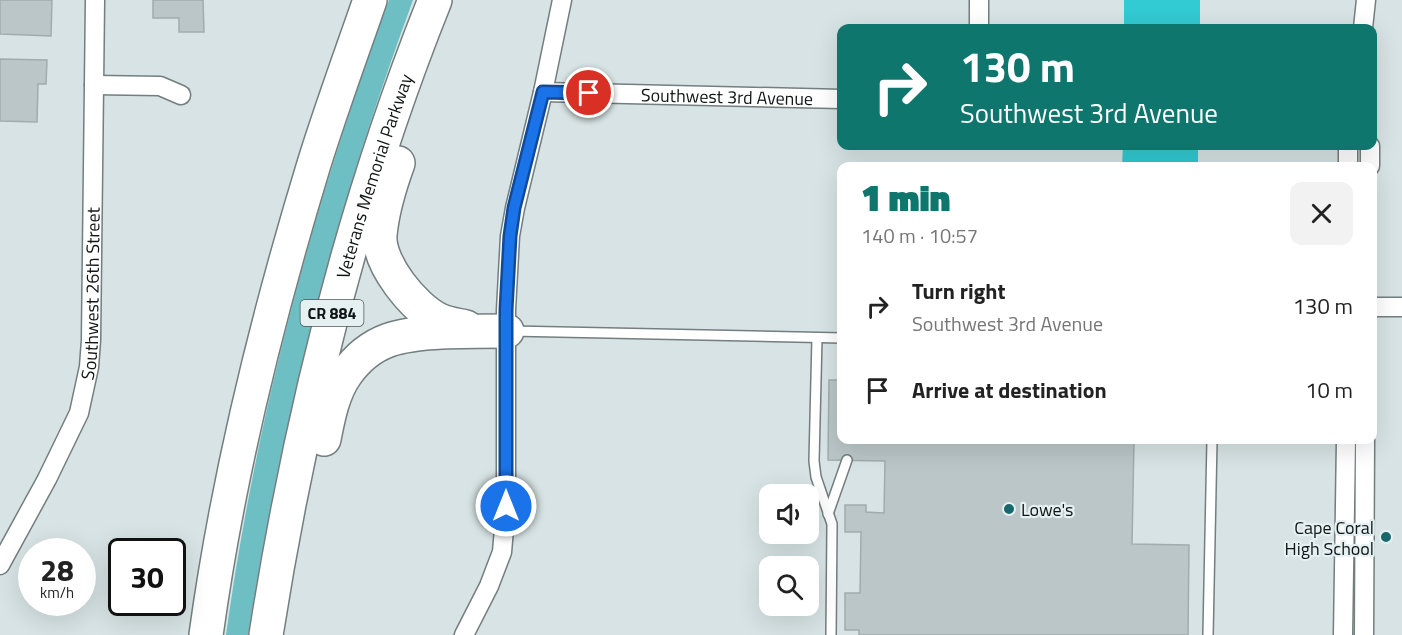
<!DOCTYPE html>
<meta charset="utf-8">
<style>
:root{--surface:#fff;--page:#f2f2f2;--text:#222;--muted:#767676;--accent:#0f766e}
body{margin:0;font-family:"Titillium Web",sans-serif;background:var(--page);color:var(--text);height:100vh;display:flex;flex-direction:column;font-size:22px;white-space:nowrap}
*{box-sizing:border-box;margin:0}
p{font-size:20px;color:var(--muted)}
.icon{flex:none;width:33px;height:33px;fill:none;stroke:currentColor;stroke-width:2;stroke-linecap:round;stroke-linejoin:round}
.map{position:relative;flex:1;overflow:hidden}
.drawer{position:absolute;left:837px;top:162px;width:540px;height:282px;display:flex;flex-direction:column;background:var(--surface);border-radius:12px;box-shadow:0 6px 24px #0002}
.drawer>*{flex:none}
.hud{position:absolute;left:837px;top:24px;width:540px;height:126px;border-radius:12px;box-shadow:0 6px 24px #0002;background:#0f766e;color:#fff;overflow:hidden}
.controls{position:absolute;left:759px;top:484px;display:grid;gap:12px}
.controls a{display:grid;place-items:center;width:60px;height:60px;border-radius:12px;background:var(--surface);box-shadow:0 6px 24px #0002;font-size:30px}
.speed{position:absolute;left:18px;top:538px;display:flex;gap:12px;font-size:30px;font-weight:700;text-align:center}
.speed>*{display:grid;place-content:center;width:78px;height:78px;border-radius:50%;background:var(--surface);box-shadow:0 6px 24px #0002;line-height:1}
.speed small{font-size:15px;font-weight:400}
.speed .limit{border:3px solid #111;border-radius:9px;background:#fff;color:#111}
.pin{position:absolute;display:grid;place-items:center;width:51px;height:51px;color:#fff;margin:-26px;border:3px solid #fff;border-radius:50%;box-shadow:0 2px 6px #0007}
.me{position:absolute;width:66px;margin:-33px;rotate:0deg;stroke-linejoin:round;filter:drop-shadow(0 0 4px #0008)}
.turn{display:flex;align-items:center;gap:21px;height:126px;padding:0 24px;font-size:27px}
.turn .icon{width:78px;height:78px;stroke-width:2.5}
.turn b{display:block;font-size:42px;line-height:51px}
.round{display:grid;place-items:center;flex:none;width:63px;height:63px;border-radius:12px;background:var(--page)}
.head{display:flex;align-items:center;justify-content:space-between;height:102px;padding:0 24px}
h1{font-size:36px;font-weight:800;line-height:45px;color:var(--accent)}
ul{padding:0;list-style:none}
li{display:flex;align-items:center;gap:18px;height:84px;padding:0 24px}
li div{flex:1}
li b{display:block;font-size:22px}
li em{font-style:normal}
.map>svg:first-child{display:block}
.green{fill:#6ebfc4}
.water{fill:#32cad3}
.building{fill:#bac6c7;stroke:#a1acad;stroke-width:1.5}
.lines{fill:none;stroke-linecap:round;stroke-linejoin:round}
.lane-casing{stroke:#737e7f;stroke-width:12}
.street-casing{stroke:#737e7f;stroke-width:21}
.highway-casing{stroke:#737e7f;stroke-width:36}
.lane{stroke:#fff;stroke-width:9}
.street{stroke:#fff;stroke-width:18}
.highway{stroke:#fff;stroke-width:33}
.route-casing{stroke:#114b97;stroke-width:15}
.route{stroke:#1a73e8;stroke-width:10}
.poi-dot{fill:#19676c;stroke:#e4f0f1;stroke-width:2}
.labels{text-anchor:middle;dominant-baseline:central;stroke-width:4.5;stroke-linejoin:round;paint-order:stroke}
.shield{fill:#e4f0f1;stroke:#505757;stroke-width:1.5}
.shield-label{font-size:16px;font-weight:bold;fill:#111515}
.street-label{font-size:18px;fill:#111515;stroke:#e4f0f1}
.poi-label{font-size:18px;fill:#111515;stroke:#e4f0f1;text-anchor:start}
</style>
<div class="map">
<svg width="1402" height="635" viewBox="0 0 1402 635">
<rect width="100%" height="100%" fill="#d7e3e4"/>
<path class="green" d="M389 0H413C337 206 282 418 248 635H226C256 418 313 205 389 0Z"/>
<g class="water">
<rect x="1124" y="0" width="76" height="28"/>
<polygon points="1123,146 1198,146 1198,166 1122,166"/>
</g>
<g class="building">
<polygon points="0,0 52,0 51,36 0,34"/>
<polygon points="153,0 203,0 204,32 179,32 179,18 153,18"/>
<polygon points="0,59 47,60 46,84 38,84 37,122 0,121"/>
<polygon points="829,380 842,380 842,440 1134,440 1132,544 1189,545 1188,635 859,635 859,630 845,630 845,593 860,593 861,532 845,532 845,505 866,505 866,512 884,513 885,461 828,460"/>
</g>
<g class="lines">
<defs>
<g id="lane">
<polyline points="511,331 842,338"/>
<polyline points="817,338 814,461 816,477 832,524 831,635"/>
<polyline points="828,514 847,460"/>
<polyline points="1208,635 1212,440"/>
</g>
<g id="street">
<polyline points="979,28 979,0"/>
<polyline points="1363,28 1366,0"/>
<polyline points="94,85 160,86 181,95"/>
<path id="s1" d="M543 92 842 99"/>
<polyline points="1348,166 1348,146"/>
<polyline points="1370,166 1370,146"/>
<polyline points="1372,307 1402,307"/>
<path id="s2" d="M0 565 47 479 79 413 89 367 91 340 95 0"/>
<polyline points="464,635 489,586 502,552 506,506 506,310 510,236 515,208 543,92 562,0"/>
<polyline points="1343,635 1346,440"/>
<polyline points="1364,635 1365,440"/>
</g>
<g id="highway">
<path d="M398 163C390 185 382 212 380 235 378 264 414 308 439 320 447 324 457 325 466 327"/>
<path d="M324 439C328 418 333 392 346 374 371 338 402 334 442 332 464 331 485 331 507 331"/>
<path d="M206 635C228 475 267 318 314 164 331 109 351 55 370 0"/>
<path id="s3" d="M266 635C300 418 353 204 435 0"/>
</g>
</defs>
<use href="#lane" class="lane-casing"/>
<use href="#street" class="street-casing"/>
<use href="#highway" class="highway-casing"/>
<use href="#lane" class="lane"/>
<use href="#street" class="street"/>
<use href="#highway" class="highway"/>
</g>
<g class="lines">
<defs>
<polyline id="route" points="506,506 506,310 510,236 514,208 543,92 589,93"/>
</defs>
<use href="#route" class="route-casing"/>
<use href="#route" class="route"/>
</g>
<g class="poi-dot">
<circle cx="1009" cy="509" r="6"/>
<circle cx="1386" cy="537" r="6"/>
</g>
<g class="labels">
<rect class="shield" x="300.5" y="300" width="63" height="26" rx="4.5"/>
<g class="shield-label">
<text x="332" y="313">CR 884</text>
</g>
<g class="street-label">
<text stroke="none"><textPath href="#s1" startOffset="184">Southwest 3rd Avenue</textPath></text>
<text stroke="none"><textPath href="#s3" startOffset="472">Veterans Memorial Parkway</textPath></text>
<text stroke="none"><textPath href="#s2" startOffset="292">Southwest 26th Street</textPath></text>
</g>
<g class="poi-label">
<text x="1021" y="509">Lowe's</text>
<text x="1374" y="527" text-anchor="end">Cape Coral<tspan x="1374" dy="21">High School</tspan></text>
</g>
</g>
</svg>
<div class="controls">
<a><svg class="icon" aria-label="sound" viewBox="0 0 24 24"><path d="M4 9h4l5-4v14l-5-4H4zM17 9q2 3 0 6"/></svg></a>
<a><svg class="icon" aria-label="search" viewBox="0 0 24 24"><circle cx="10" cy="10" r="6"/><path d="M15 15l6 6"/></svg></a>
</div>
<div class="speed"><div>28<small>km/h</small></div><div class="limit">30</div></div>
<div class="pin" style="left:589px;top:93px;background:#d93025"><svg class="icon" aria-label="arrive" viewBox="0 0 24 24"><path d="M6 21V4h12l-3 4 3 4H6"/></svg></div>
<svg class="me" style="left:506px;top:506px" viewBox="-20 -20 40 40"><circle r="17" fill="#1a73e8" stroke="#fff" stroke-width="3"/><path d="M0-11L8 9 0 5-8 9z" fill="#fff"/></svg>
<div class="hud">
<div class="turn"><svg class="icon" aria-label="right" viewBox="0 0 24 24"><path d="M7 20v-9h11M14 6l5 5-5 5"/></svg><div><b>130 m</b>Southwest 3rd Avenue</div></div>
</div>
<section class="drawer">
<div class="head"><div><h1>1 min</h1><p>140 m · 10:57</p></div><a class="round"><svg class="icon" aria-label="close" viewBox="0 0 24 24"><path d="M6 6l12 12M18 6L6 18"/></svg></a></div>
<ul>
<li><svg class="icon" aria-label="right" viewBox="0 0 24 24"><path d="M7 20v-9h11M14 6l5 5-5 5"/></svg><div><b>Turn right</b><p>Southwest 3rd Avenue</p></div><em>130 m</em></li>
<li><svg class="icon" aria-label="arrive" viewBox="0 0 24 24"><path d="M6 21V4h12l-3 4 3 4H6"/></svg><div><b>Arrive at destination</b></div><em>10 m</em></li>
</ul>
</section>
</div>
